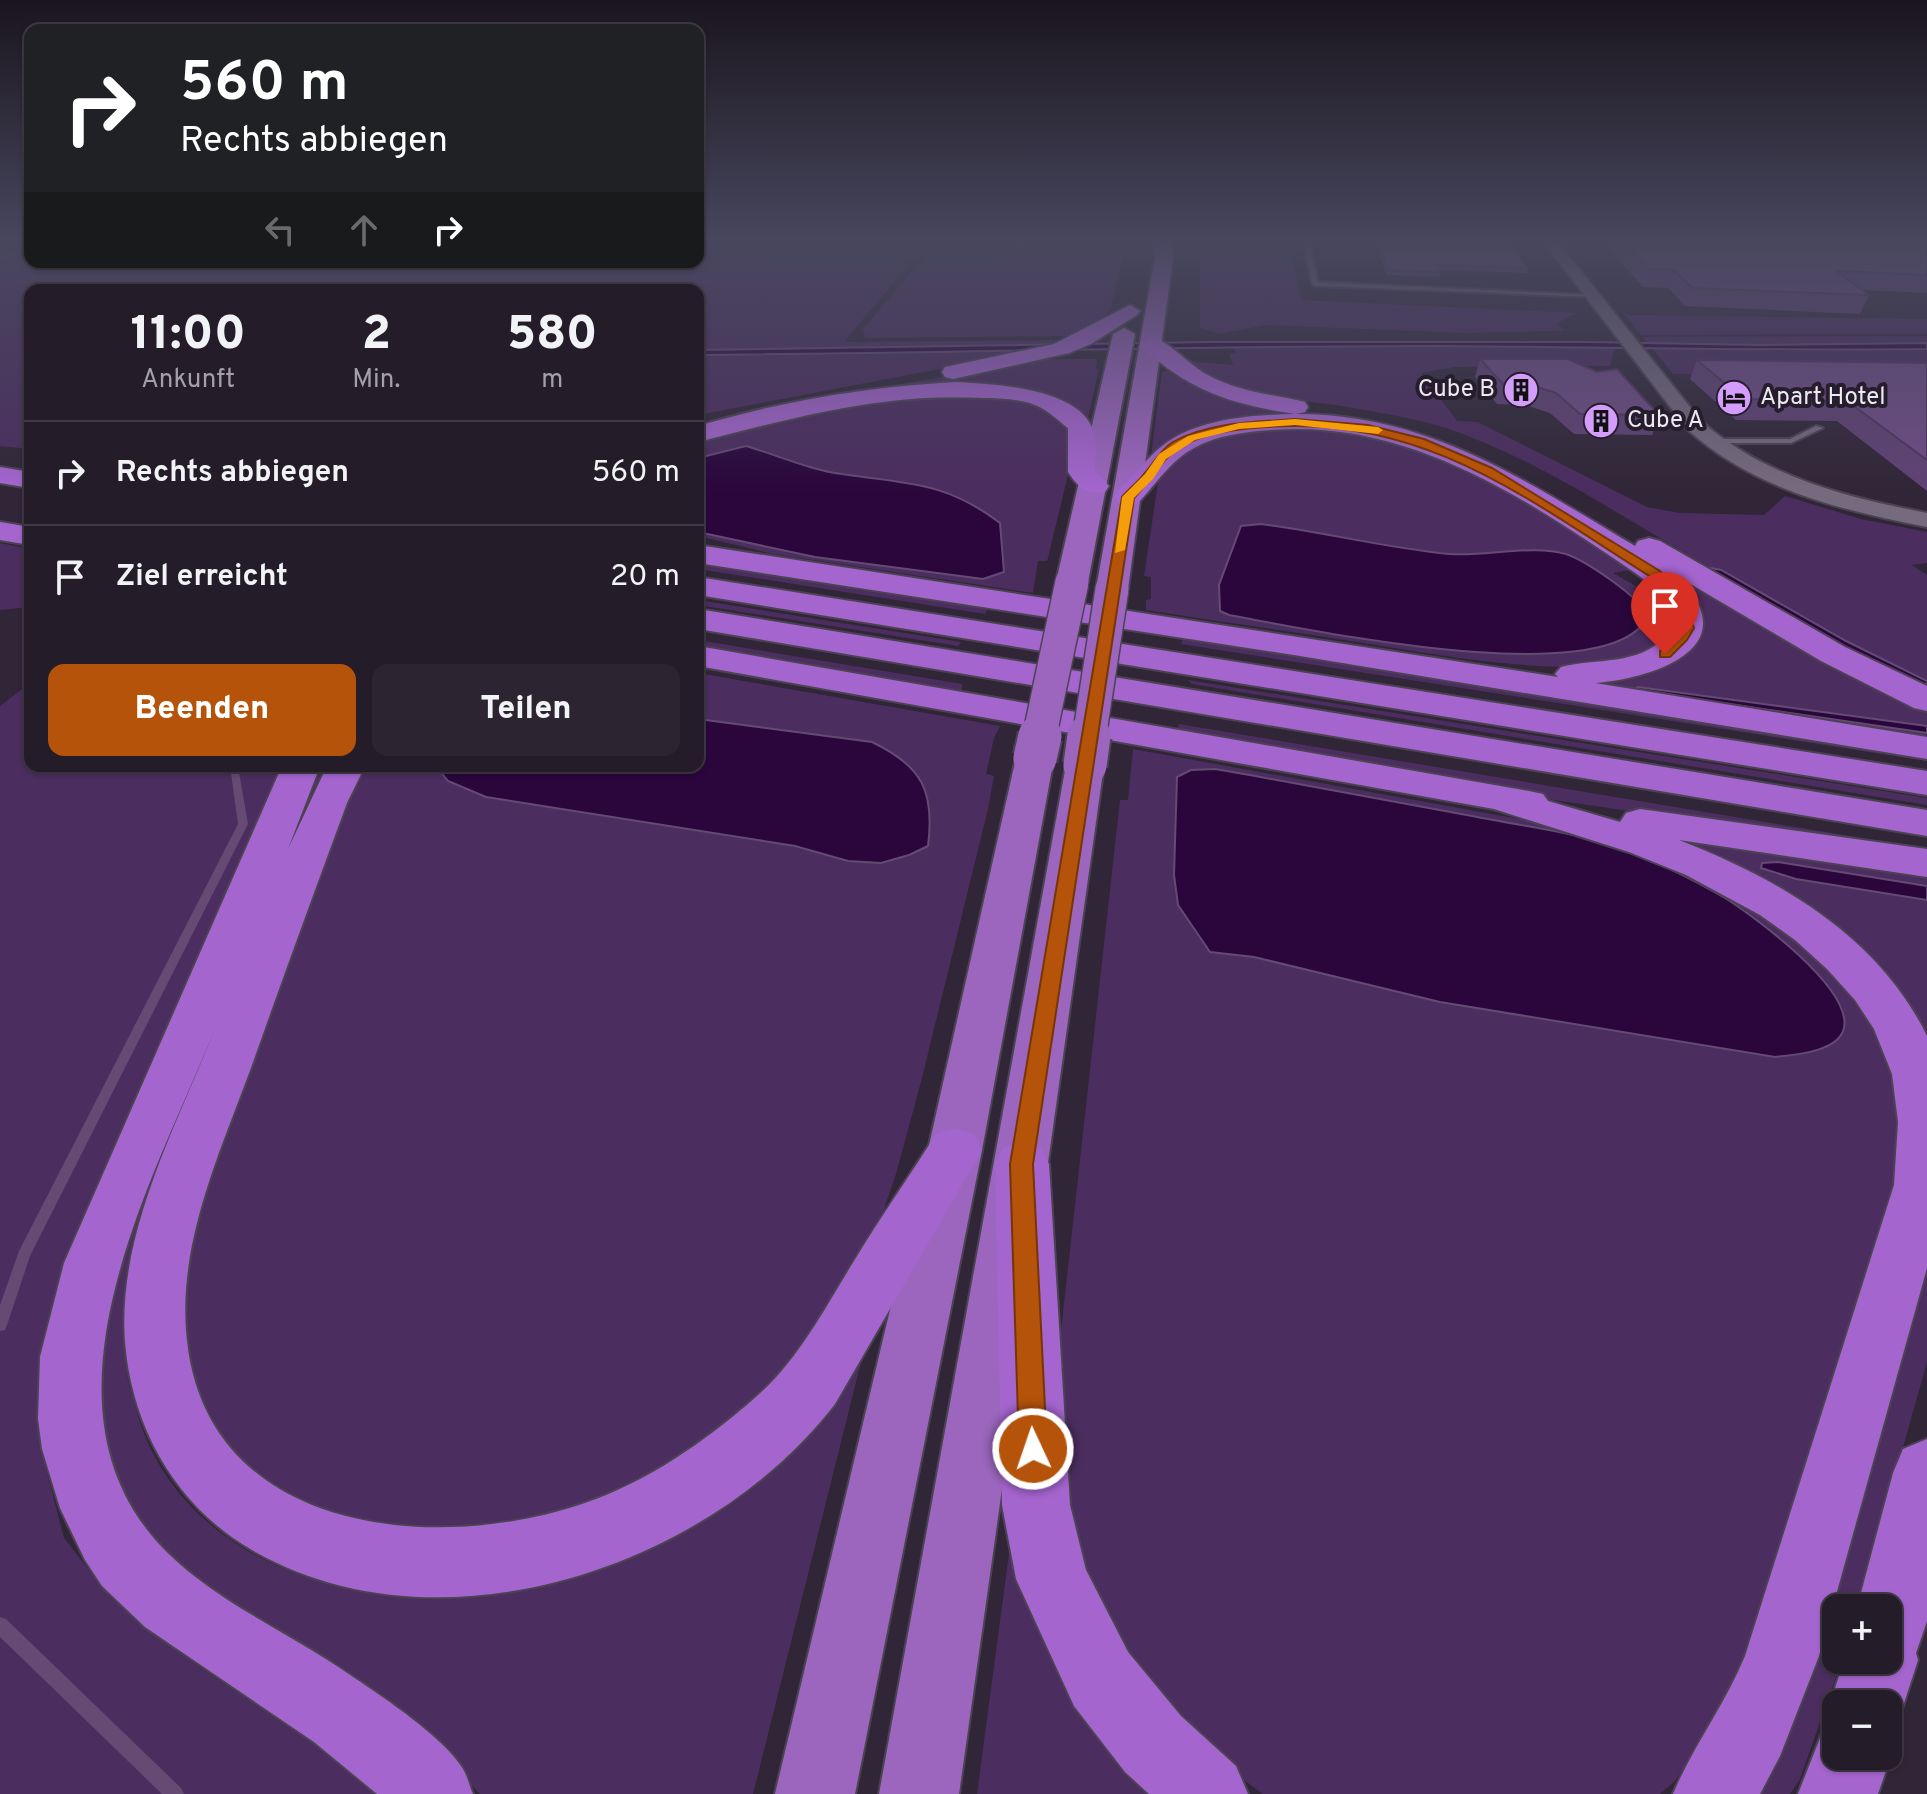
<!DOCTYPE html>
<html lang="de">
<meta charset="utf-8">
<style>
:root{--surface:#241c29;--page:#2c2531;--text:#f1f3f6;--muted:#a3a1a8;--line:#413a46;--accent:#b45309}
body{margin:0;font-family:Overpass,sans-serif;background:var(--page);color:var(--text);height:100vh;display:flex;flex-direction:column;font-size:30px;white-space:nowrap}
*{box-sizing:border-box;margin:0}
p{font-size:26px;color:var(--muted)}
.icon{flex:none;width:44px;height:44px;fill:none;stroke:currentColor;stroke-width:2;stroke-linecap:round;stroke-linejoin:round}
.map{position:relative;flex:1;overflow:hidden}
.drawer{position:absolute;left:24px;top:284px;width:680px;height:488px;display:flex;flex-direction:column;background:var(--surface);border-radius:16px;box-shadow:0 2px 6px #0004,0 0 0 2px var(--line)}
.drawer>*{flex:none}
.top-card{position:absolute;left:24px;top:24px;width:680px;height:244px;border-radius:16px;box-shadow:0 2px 6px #0004,0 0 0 2px var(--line);background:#202124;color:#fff;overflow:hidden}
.tools{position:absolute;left:1822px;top:1594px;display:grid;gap:16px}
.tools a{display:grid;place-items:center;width:80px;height:80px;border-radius:16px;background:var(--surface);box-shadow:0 2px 6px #0004,0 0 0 2px var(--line);font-size:40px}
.pin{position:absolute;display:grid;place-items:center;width:68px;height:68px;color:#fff;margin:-82px -34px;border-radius:50% 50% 50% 0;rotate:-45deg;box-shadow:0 0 8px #0007}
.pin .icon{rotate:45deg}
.me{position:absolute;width:88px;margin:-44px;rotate:357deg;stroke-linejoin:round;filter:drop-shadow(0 0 6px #0008)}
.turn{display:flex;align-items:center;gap:28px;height:168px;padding:0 24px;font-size:36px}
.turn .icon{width:104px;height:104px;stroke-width:2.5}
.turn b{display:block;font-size:56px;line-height:68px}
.lanes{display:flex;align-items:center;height:76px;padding:0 24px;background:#0003;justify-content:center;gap:40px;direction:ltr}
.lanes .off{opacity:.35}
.eta{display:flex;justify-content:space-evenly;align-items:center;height:136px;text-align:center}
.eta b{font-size:48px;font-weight:800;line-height:56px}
.action{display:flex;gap:16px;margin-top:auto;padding:16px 24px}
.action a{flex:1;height:92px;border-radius:16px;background:var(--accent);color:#fff;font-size:32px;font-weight:800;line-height:92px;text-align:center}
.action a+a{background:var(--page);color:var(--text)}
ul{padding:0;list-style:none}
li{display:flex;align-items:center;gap:24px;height:104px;padding:0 24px;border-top:2px solid var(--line)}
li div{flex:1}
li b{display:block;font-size:30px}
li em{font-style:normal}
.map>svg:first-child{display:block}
.green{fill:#4b2d5f}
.water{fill:#2a063d;stroke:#654a74;stroke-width:2}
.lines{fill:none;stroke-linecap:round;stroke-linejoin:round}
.stream{fill:#654a74;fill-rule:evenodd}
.service-casing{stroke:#4b4352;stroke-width:4}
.tertiary-casing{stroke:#4b4352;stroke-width:4}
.trunk-casing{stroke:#4b4352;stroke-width:4}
.motorway-casing{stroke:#4b4352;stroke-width:4}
.service{fill:#756a7e;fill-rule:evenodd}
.tertiary{fill:#756a7e;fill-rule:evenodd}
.trunk{fill:#9c66bf;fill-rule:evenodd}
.motorway{fill:#a565cf;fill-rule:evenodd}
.trunk-bridge-far1-casing{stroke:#4b4352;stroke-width:36;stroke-linecap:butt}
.trunk-bridge-casing{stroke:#4b4352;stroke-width:47;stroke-linecap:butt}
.trunk-bridge-far1{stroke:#9c66bf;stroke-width:33}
.trunk-bridge{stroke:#9c66bf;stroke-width:43}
.wall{fill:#604275}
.building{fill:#704d88;stroke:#4e365f;stroke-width:2}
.route{fill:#b45309;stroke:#753606;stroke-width:2}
.slow{fill:#f59e0b}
.labels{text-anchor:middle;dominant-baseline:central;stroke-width:8;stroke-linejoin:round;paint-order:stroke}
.far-poi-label{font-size:24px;fill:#eee8f3;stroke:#261d2d;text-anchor:start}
</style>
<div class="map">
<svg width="1927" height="1794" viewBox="0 0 1927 1794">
<rect width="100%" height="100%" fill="#302637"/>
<g class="green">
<polygon points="0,240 30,240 30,262 698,262 698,240 929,240 844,342 1065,340 1013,355 698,415 698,290 30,290 30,449 0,446"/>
<polygon points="939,240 1127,240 1111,307 1104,319 1073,336 865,338 863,329"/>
<polygon points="1196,240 1289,240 1301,300 1576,313 1556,324 1565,331 1465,333 1265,325 1220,334 1200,328 1200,247"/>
<polygon points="1620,309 1629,315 1927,319 1927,334 1641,335"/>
<polygon points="1927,336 1927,343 1759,345 1647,343 1643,337"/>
<path d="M1437 346 1615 347 1610 366 1455 367 1421 373 1457 421 1478 422 1647 507 1680 513 1764 515 1785 496 1861 519 1927 532V563L1912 565 1927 575V681L1846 641 1721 570 1711 568C1630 522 1547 465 1460 433 1422 419 1382 413 1342 406 1291 398 1228 399 1188 361L1233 365 1229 354 1237 353 1232 347Z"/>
<polygon points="1652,348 1783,351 1927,349 1927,374 1673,374"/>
<polygon points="1042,359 1097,359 1096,368 1099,369 1087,422 988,385 698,428 698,423 745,412"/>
<polygon points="1167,371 1215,394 1284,409 1392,425 1456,445 1508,470 1647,552 1927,707 1927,739 1579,684 1655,671 1672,662 1698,613 1449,447 1280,418 1151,456 1162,372"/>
<polygon points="919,392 1030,400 1069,424 1073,454 1048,558 1047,561 1038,561 1033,593 773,554 698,536 698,438 724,430"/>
<path d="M1253 428C1284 429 1320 425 1351 430 1455 448 1566 517 1648 582L1630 570 1613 573 1668 605 1673 613C1668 633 1661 645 1641 654 1579 684 1426 652 1357 642 1287 631 1216 621 1146 610V600L1151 599V577L1144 576 1159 476 1188 447Z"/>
<polygon points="0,543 30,549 30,607 0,610"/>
<polygon points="698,557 991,602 985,614 698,569"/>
<polygon points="698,600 961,642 958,646 698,605"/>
<polygon points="1185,632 1927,754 1927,761 1181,644"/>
<polygon points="698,640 962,684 962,698 698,650"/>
<polygon points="698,673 1000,726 994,738 986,774 994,776 988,809 922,1078 896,1174 867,1259 816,1348 701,1455 545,1524 410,1535 294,1501 237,1457 219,1431 192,1377 186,1334 186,1291 193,1234 208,1178 340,815 363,766 698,766"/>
<polygon points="1188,680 1927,798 1927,805 1192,684"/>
<polygon points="30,683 30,766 286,766 54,1308 40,1366 41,1449 64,1538 111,1598 201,1668 310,1739 377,1794 0,1794 0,706"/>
<polygon points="1179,724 1927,849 1927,854 1553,800 1176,735"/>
<polygon points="1133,749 1547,824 1717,884 1832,965 1891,1052 1906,1161 1770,1589 1730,1694 1699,1748 1674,1782 1660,1794 1263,1794 1212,1757 1147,1689 1083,1578 1065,1512 1059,1349 1120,800 1128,800"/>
<path d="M316 766H329L299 824 249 949 128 1326C127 1340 126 1355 127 1369 127 1381 132 1393 135 1405 160 1507 253 1573 355 1588 395 1595 436 1592 476 1590L864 1350 753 1794H480L440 1752 189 1579 152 1537 118 1487 95 1380 120 1252Z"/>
<polygon points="1652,833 1927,873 1927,1049 1915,1026"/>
<polygon points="1927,1274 1927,1362 1858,1608 1836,1608 1836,1660 1842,1660 1800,1779 1790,1794 1760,1794 1768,1780 1848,1546"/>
<polygon points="1012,1531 1159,1794 977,1794"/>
</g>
<g class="water">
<path d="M1209 342H1589L1759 345 1927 343V349C1764 351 1602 347 1439 346 1192 346 945 353 698 355V350Z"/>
<path d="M746 446C777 455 810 470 842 474 907 484 945 481 1000 523L1004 572 983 579 815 557 698 532V458Z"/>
<path d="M1261 524C1324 532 1386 548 1449 554 1485 557 1533 544 1566 554 1586 561 1640 597 1648 616 1611 695 1302 628 1229 615L1220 611 1219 585 1241 526Z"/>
<polygon points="1711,568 1721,570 1846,641 1927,681 1927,688 1834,641 1714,573"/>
<polygon points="1638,687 1927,726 1927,733 1633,690"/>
<path d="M698 719 872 742C922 766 935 791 928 846L909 855 881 863 848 861 795 846 486 797 448 781 436 766H698Z"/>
<path d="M1215 769C1301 784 1387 800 1472 816 1521 826 1574 832 1621 848 1656 861 1692 879 1725 898 1755 917 1852 988 1844 1028 1839 1052 1793 1055 1775 1057L1440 1002 1254 957 1210 952 1178 905 1174 875 1177 777 1191 770Z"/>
<polygon points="1778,862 1927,886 1927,900 1796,879 1761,868 1762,863"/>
</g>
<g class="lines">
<g class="stream">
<polygon points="30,250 30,252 0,258 0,256"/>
<polygon points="230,766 238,766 248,824 30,1256 7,1325 5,1330 0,1331 0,1305 19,1251 238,824"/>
<polygon points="0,1617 6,1619 181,1788 184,1794 162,1794 0,1637"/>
</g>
<defs>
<g id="service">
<polygon points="1303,240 1309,240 1318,282 1596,295 1593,297 1315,286 1312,284"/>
<polygon points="1816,426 1823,428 1791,443 1710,443 1706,441 1710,439 1790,439"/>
</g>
<path id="tertiary" d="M1542 240H1556L1702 422C1766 477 1845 497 1927 513V527C1841 510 1755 490 1688 430Z"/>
<g id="trunk">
<polygon points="1154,240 1172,240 1173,258 1128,589 1123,596 1112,598 1101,596 1096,589 1155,258"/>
<polygon points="1124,328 1135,334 1088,582 1083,589 1072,591 1061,589 1056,582 1113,334"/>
<polygon points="1035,746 1049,750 1054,758 982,1150 855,1794 775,1794 928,1150 1016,758 1021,750"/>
<polygon points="1085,753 1099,757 1104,765 959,1794 879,1794 1066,765 1071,757"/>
</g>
<g id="motorway">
<polygon points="1130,305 1140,311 1137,315 1091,344 1069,353 953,379 945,377 942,372 945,367 1054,344"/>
<path d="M1151 336C1169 341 1190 366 1208 375 1238 392 1272 394 1305 402L1308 407 1305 412 1296 414C1430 414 1525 481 1635 546L1638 541 1649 538 1660 541 1845 647 1927 686V711L1914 708 1821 661 1677 576C1749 647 1655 678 1595 683L1927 737V759L1300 656 698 563V545L1558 677 1555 674 1561 667C1596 658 1639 666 1666 636 1677 607 1656 588 1634 572 1525 498 1408 419 1271 430 1245 432 1217 435 1194 448 1171 460 1156 484 1138 503L1128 505 1118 503 1114 497 1118 491C1133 476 1146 459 1162 446 1198 418 1252 415 1295 414 1232 404 1191 392 1143 348L1140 343Z"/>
<path d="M955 382C993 384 1082 387 1094 433 1098 445 1095 458 1095 470L1109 486 1105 492C1087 496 1077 486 1068 472V428C1060 422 1052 414 1043 409 1027 399 1002 398 983 398 885 392 792 418 698 442V426C782 401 867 387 955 382Z"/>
<polygon points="0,467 30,472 30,488 0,483"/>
<polygon points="0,522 30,527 30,545 0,540"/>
<polygon points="698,577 1927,771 1927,795 698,595"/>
<polygon points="698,609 1927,810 1927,836 698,629"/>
<path d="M698 646 1529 791 1543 794 1548 801 1620 822 1626 813 1640 809 1927 849V877L1679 840C1779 879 1878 936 1927 1036V1268L1819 1656 1780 1756 1760 1794H1673C1693 1746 1725 1705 1745 1656L1894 1185 1898 1122 1892 1074 1874 1029 1855 1000 1827 969 1795 940 1760 915 1686 875 1629 852 1494 809 698 666Z"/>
<path d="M282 766H320L288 849 327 766H365L347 803C315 890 283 977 252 1065 220 1153 176 1245 187 1341 208 1534 434 1554 582 1504 646 1483 706 1441 757 1396 799 1359 825 1308 854 1261 880 1218 909 1177 936 1134L955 1128 974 1134 982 1150 835 1404C708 1569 439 1658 252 1550 177 1507 132 1429 125 1342 117 1234 176 1127 215 1029 156 1174 32 1392 152 1536 198 1591 270 1623 329 1661 364 1684 440 1733 461 1766 467 1774 469 1785 473 1794H377L314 1742 145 1627 102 1586 85 1560 60 1508 42 1449 38 1419 40 1357 64 1263Z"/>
<polygon points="1022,1141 1041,1148 1049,1164 1070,1505 1086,1570 1128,1652 1181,1716 1236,1766 1248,1794 1149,1794 1125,1772 1074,1706 1016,1579 1002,1505 995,1164 1003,1148"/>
<polygon points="1927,1439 1927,1621 1916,1653 1918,1660 1895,1731 1888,1734 1888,1704 1836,1704 1836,1719 1830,1704 1844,1660 1888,1660 1888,1608 1857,1608 1893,1473 1903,1449"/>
<polygon points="1836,1723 1836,1756 1888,1756 1888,1748 1891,1756 1878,1794 1798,1794 1824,1728"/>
</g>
</defs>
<use href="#service" class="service-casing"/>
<use href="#tertiary" class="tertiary-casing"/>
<use href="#trunk" class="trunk-casing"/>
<use href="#motorway" class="motorway-casing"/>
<use href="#service" class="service"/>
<use href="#tertiary" class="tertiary"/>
<use href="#trunk" class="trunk"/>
<use href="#motorway" class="motorway"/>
<defs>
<g id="trunk-bridge-far1">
<polyline points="1039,738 1072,582"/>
<polyline points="1089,738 1112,589"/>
</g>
<g id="trunk-bridge">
<polyline points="1035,758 1040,736"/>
<polyline points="1085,765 1089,736"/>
</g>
</defs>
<use href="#trunk-bridge-far1" class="trunk-bridge-far1-casing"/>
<use href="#trunk-bridge" class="trunk-bridge-casing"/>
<use href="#trunk-bridge-far1" class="trunk-bridge-far1"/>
<use href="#trunk-bridge" class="trunk-bridge"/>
</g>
<g class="wall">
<polygon points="1373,240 1509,240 1528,268 1527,273 1439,270 1440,272 1439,277 1387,275"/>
<polygon points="1601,240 1927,240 1927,293 1862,290 1869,295 1860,314 1685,306 1668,288 1643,287"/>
<polygon points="1480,359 1659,415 1652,435 1574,434 1550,413 1525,405 1497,404 1475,377"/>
<polygon points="1697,360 1927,363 1927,491 1837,421 1736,420 1690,379"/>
</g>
<g class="building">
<polygon points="1376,240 1509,240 1528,268 1436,265 1440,272 1388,270"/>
<polygon points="1622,240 1927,240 1927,275 1836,271 1869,295 1692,288 1674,270 1649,269"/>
<polygon points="1480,359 1568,359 1597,372 1617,369 1659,415 1580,414 1556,393 1531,385 1503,384"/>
<polygon points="1697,360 1927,363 1927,460 1847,401 1744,399"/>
</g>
<linearGradient id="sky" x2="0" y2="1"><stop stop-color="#1a151e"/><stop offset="0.49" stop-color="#48475e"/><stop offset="1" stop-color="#48475e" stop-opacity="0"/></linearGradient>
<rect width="1927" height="492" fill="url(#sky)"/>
<path class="route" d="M1295 419 1368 425 1424 439 1492 468 1660 571 1685 597 1694 628 1687 640 1670 657H1660V651C1693 619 1679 606 1651 577 1527 499 1423 415 1267 427 1238 429 1204 432 1179 448 1161 460 1149 482 1134 498L1033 1164 1047 1449 1043 1458 1033 1462 1023 1458 1019 1449 1010 1164 1122 497C1129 489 1138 482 1144 474 1154 463 1160 450 1173 442 1209 422 1255 422 1295 419Z"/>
<polygon class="slow" points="1295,419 1378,427 1383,430 1378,434 1295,425 1239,429 1195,440 1166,459 1153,479 1134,498 1125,550 1115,553 1122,497 1145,474 1159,454 1188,436 1239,423"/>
<defs>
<symbol id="building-disc" viewBox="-11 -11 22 22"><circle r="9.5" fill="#d49cfb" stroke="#261d2d"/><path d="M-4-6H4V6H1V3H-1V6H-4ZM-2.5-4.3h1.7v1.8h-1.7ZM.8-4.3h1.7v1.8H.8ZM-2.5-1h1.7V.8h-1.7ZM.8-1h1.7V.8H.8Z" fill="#111"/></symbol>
<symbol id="hotel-disc" viewBox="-11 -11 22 22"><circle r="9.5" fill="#d49cfb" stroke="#261d2d"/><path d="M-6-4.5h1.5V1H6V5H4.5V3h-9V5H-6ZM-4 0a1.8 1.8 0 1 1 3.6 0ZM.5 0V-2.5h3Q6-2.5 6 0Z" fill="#111"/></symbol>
</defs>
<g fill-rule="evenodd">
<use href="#building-disc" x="1501" y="370" width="40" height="40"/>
<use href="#hotel-disc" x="1714" y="378" width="40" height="40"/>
<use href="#building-disc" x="1581" y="401" width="40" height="40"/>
</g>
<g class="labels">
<g class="far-poi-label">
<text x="1495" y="390" text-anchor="end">Cube B</text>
<text x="1760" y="398">Apart Hotel</text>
<text x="1627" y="421">Cube A</text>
</g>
</g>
</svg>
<div class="tools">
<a>+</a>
<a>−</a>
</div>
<div class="pin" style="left:1665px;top:654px;background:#d93025"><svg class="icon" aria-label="arrive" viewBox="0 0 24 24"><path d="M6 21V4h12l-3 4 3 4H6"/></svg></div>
<svg class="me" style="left:1033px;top:1449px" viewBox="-20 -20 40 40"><circle r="17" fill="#b45309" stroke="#fff" stroke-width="3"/><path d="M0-11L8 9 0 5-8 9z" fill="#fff"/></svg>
<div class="top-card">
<div class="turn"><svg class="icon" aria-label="right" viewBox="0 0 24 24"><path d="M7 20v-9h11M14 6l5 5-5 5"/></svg><div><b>560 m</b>Rechts abbiegen</div></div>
<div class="lanes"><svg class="icon off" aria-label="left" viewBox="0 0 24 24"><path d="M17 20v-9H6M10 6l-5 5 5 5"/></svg><svg class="icon off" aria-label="ahead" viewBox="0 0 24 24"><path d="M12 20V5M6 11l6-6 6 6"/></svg><svg class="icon" aria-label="right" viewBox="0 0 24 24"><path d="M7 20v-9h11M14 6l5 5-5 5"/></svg></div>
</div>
<section class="drawer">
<div class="eta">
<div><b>11:00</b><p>Ankunft</p></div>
<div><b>2</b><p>Min.</p></div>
<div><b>580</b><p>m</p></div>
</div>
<ul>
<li><svg class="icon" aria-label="right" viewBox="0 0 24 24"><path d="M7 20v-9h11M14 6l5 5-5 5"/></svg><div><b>Rechts abbiegen</b></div><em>560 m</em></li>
<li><svg class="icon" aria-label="arrive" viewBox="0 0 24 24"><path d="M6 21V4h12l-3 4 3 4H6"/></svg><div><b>Ziel erreicht</b></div><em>20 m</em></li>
</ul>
<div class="action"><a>Beenden</a><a>Teilen</a></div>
</section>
</div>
